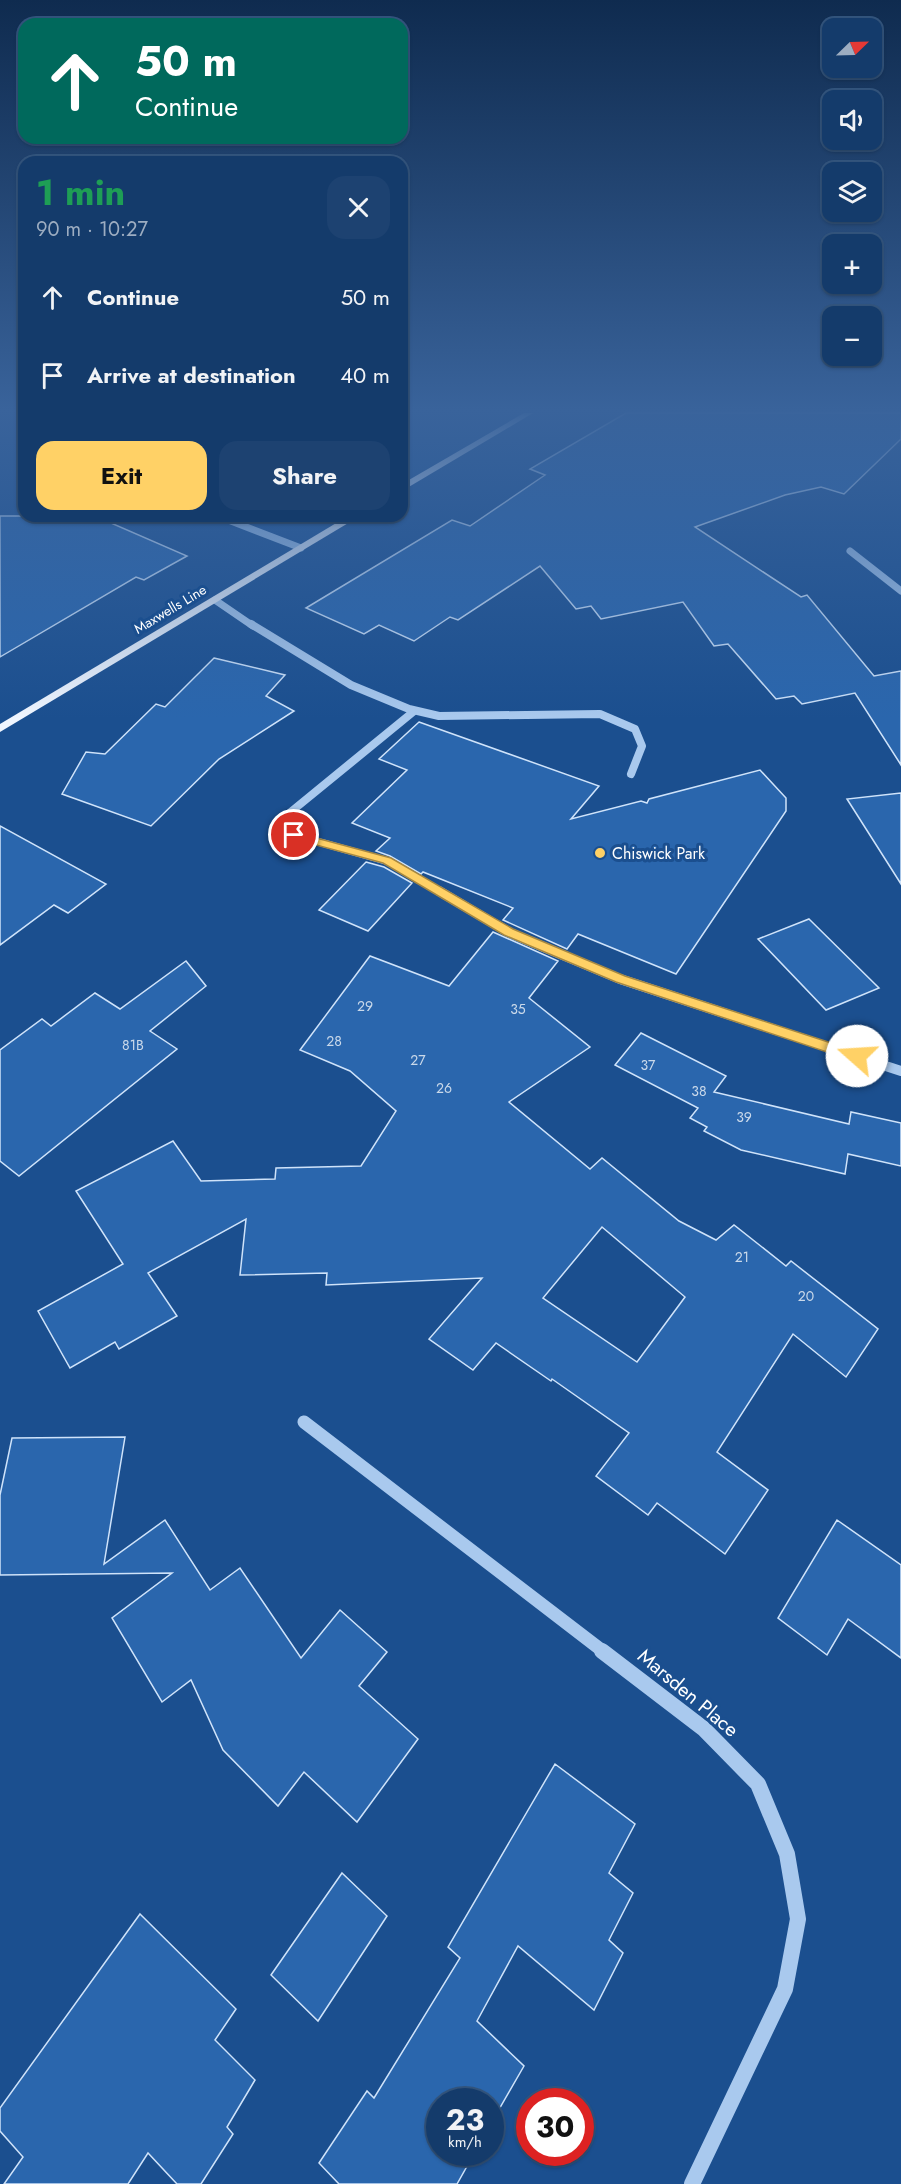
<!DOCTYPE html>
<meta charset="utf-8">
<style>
:root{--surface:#143b6b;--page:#1d4271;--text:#f1f3f6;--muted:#9dadc1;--line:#33557e;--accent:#ffd166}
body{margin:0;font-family:Jost,sans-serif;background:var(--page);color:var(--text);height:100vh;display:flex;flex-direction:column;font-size:22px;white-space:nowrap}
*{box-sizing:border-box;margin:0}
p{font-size:20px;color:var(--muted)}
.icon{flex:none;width:33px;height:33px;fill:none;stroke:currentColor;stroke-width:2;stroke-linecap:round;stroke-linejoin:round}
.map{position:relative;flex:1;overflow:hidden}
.details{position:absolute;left:18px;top:156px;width:390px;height:366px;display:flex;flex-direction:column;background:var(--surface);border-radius:18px;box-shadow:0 2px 4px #0004,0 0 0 2px var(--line)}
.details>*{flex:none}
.top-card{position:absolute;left:18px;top:18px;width:390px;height:126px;border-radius:18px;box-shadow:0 2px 4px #0004,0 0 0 2px var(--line);background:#00695c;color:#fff;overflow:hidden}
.needle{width:39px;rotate:67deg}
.tools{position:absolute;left:822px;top:18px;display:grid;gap:12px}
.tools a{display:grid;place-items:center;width:60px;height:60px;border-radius:12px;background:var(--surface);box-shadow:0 2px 4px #0004,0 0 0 2px var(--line);font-size:30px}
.speed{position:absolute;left:426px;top:2088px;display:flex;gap:12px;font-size:30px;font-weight:700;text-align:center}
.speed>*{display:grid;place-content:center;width:78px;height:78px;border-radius:50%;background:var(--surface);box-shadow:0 2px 4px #0004,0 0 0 2px var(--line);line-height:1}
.speed small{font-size:15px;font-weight:400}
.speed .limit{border:9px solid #d22;background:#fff;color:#111}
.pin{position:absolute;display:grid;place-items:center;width:51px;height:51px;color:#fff;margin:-26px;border:3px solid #fff;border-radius:50%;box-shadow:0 2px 6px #0007}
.me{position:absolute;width:66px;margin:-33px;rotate:289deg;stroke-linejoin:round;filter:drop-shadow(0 0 4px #0008)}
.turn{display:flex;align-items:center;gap:21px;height:126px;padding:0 18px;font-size:27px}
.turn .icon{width:78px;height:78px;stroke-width:2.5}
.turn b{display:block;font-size:42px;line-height:51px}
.round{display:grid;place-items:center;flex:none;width:63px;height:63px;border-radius:18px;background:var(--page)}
.head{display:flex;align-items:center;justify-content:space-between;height:102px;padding:0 18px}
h1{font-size:36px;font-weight:700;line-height:45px;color:#1e9e55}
.cta{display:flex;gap:12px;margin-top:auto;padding:12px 18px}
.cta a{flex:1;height:69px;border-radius:18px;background:var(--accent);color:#111;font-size:24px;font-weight:700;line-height:69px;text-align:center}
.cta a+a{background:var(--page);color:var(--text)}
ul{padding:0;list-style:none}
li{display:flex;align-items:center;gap:18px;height:78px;padding:0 18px}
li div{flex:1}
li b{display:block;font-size:22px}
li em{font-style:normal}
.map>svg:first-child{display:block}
.building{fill:#2a66ad;stroke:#cfe3fa;stroke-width:1.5;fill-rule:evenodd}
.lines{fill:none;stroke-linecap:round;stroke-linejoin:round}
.minor-far4{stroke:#a9c9ee;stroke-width:7}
.minor-far3{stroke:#a9c9ee;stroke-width:8}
.minor-far2{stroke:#a9c9ee;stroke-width:10}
.minor-far1{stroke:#a9c9ee;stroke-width:13}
.minor{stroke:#a9c9ee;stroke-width:16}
.major{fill:#f0f6ff;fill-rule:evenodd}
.route{fill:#ffd166;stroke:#a68842;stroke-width:1.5}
.poi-dot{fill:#ffd166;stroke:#1b4f8f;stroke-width:2}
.labels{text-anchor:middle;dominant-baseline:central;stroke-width:6;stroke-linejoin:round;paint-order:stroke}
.far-street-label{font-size:14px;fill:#fff;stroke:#1b4f8f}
.number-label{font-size:14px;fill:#cad9ea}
.poi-label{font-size:16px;fill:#fff;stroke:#1b4f8f;text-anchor:start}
.near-street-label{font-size:20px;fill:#fff;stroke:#1b4f8f}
</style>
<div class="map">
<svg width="901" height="2184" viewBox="0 0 901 2184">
<rect width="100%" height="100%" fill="#1b4f8f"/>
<g class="building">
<polygon points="626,413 901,413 901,439 844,494 821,487 785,495 695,527 801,597 807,595 874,676 901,671 901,765 855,693 802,704 794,696 776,699 728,644 714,646 683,602 601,619 591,606 576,609 540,566 458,620 450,617 414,641 379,625 364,634 306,608 452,520 470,526 545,475 530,469"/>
<polygon points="0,516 95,516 187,556 144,580 136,577 0,657"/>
<polygon points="214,658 285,675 266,696 294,711 219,759 151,826 62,794 86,752 105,754 156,704 165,707"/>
<polygon points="419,722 599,786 571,819 641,801 647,803 649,799 760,770 786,798 786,811 676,974 578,934 567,949 503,920 513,908 423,872 421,874 390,856 376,851 390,838 352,823 407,770 379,759"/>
<polygon points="901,793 901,884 847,799"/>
<polygon points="0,826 106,884 68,913 54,905 0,945"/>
<polygon points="366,862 384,867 412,883 368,931 319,910"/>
<polygon points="809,919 879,988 826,1010 758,939"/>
<path d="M493 932 558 961 529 998 590 1047 509 1102 590 1169 602 1158 679 1221 716 1240 734 1225 786 1266 791 1261 878 1329 846 1377 793 1334 717 1452 768 1490 725 1554 657 1503 648 1515 596 1476 629 1433 552 1379 551 1381 496 1343 473 1370 429 1339 482 1278 326 1285 327 1273 240 1275 246 1219 148 1273 177 1316 119 1349 115 1342 70 1368 38 1311 123 1264 76 1191 173 1141 201 1181 275 1179 276 1168 361 1166 396 1111 350 1071 300 1050 370 956 449 986ZM602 1227 685 1297 637 1362 543 1298Z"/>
<polygon points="186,961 206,986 150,1031 177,1049 19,1176 0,1161 0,1050 42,1019 51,1026 95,993 120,1009"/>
<polygon points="641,1033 726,1076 714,1092 849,1124 851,1112 901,1123 901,1166 848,1154 845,1174 741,1150 704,1131 707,1127 690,1118 698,1108 615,1065"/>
<polygon points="125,1437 104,1564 165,1520 210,1590 240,1568 301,1658 340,1610 387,1652 359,1686 418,1739 357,1822 304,1772 278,1806 223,1750 191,1680 162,1702 112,1618 172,1573 0,1575 0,1495 12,1438"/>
<polygon points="837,1520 901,1565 901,1658 848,1619 827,1655 778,1618"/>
<polygon points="555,1764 635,1824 609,1873 633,1893 609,1940 623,1953 594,2010 518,1946 477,2021 524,2066 490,2125 490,2102 440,2102 440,2152 475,2152 457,2184 339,2184 319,2163 367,2091 374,2098 460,1958 448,1947"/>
<polygon points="342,1873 387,1916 318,2021 271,1975"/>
<polygon points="140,1914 236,2009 215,2040 255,2080 227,2127 233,2134 201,2184 177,2184 148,2153 128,2184 4,2184 23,2157 0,2131 0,2108"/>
</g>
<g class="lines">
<g class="minor-far4">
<polyline points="218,516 301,548"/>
<polyline points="850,551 901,591"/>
<polyline points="215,600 253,626"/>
</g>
<g class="minor-far3">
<polyline points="251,624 351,685 409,709 439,716 600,714 635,729 642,746 631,774"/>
<polyline points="413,712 287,815 294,835 387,861 441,893"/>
</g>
<polyline class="minor-far2" points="439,891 508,932 620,979 901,1071"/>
<polyline class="minor-far1" points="304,1422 604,1652"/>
<polyline class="minor" points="602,1651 704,1729 758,1784 787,1854 798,1919 785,1989 692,2184"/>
<g class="major">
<polygon points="524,413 533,413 402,491 402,484"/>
<polygon points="348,516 360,516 0,732 0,724"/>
</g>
</g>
<linearGradient id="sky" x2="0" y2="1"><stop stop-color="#0f2b4f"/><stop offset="0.57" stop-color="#39639b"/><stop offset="1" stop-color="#39639b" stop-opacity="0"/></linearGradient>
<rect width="901" height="719" fill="url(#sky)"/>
<polygon class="route" points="294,832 391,858 513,929 625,976 862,1053 864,1056 857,1062 616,982 504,935 383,863 290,838 289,835"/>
<circle class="poi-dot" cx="600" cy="853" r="6"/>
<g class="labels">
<g class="far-street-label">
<text transform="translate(170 609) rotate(-31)">Maxwells Line</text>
</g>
<g class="number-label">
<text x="365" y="1006">29</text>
<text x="518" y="1009">35</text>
<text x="334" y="1041">28</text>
<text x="133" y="1045">81B</text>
<text x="418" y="1060">27</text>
<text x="648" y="1065">37</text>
<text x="444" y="1088">26</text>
<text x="699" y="1091">38</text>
<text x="744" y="1117">39</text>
<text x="742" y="1257">21</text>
<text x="806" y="1296">20</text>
</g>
<g class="poi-label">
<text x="612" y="853">Chiswick Park</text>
</g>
<g class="near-street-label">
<text transform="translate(688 1693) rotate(40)">Marsden Place</text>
</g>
</g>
</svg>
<div class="tools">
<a><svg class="needle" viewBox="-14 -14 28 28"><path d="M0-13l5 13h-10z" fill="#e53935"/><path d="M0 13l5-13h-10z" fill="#9dadc1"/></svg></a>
<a><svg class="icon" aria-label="sound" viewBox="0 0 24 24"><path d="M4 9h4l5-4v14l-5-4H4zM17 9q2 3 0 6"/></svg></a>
<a><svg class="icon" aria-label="layers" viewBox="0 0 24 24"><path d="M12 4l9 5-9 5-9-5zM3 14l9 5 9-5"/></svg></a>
<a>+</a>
<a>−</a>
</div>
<div class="speed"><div>23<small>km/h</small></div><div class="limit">30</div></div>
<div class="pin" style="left:294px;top:835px;background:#d93025"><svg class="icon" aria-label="arrive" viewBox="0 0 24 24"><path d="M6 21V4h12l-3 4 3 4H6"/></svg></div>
<svg class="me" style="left:857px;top:1056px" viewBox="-20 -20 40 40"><circle r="19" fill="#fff"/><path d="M0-13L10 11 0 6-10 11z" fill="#ffd166"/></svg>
<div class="top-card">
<div class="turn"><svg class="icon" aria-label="ahead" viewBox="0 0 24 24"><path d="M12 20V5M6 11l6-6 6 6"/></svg><div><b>50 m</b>Continue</div></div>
</div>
<section class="details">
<div class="head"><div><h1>1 min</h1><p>90 m · 10:27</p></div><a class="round"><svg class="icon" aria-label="close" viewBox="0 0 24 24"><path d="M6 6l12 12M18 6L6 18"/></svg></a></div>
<ul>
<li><svg class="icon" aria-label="ahead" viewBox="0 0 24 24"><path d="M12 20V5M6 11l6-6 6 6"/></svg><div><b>Continue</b></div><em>50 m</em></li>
<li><svg class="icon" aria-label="arrive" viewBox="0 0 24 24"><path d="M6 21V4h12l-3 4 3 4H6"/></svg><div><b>Arrive at destination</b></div><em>40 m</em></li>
</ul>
<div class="cta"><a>Exit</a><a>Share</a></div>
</section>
</div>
